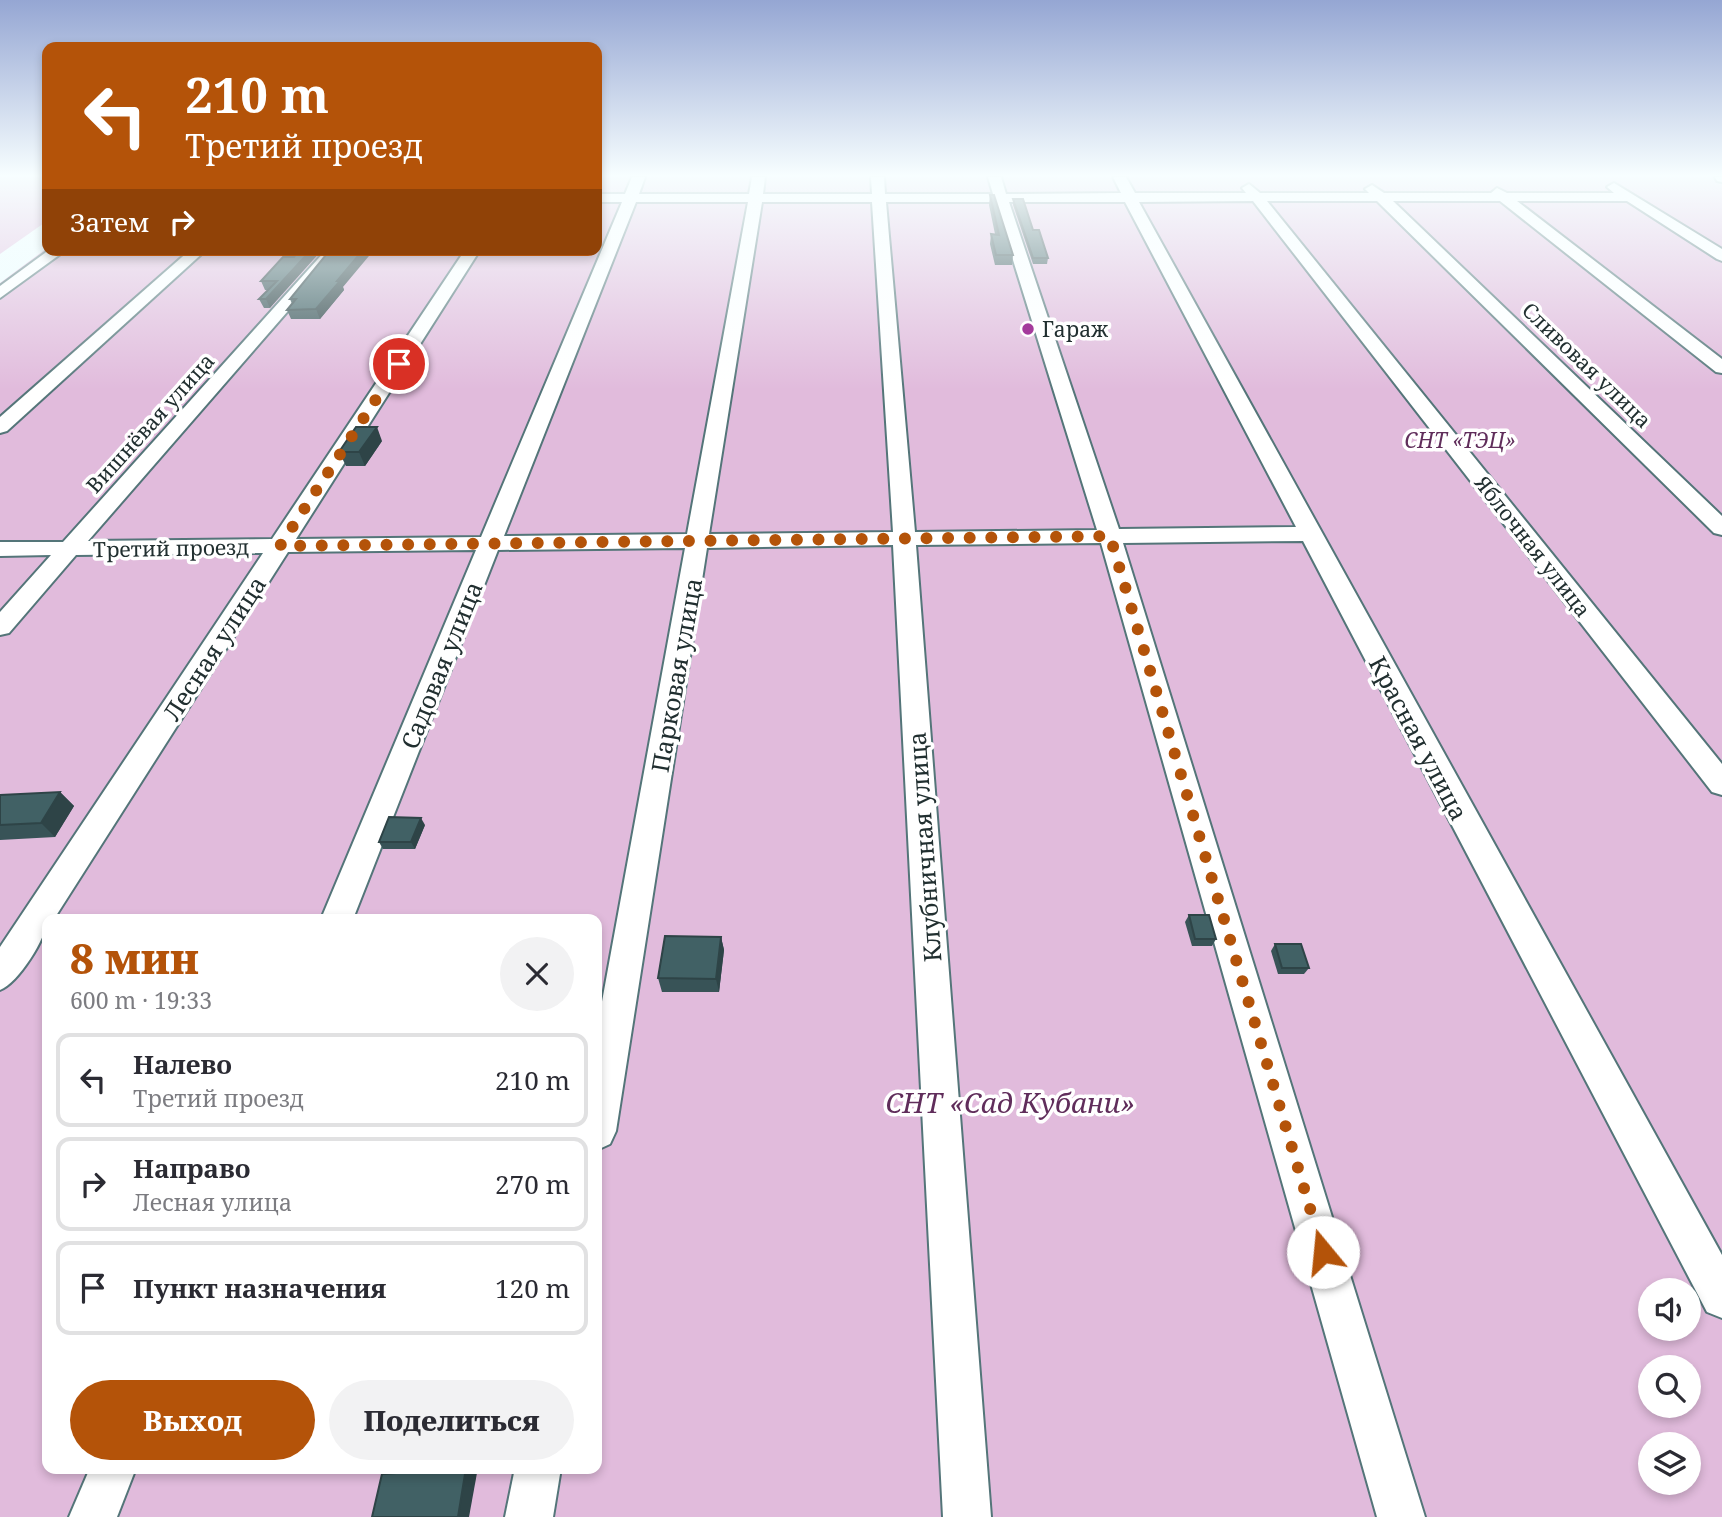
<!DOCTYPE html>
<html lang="ru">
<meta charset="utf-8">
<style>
:root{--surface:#fff;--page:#f2f2f3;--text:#2b2b33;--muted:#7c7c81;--line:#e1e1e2;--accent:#b45309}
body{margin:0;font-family:"Noto Serif",serif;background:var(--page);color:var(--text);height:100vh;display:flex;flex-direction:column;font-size:26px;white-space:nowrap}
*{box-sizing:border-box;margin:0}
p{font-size:23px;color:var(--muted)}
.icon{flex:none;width:38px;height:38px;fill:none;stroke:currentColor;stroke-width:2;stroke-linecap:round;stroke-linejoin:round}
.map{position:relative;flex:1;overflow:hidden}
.drawer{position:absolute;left:42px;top:914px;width:560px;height:560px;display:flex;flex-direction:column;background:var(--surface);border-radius:14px;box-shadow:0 4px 10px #0003}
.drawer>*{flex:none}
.guide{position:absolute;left:42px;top:42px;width:560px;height:214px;border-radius:14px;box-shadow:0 4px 10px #0003;background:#b45309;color:#fff;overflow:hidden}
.controls{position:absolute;left:1638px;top:1278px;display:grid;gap:14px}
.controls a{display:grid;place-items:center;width:63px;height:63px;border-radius:50%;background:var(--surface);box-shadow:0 4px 10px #0003;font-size:35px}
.pin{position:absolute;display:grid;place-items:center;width:60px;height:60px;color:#fff;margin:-30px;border:4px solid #fff;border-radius:50%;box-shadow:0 2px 7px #0007}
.me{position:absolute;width:77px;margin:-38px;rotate:343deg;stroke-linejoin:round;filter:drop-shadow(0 0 5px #0008)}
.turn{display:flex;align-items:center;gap:24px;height:147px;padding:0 28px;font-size:32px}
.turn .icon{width:91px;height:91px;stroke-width:2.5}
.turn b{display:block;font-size:49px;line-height:60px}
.then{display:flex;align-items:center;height:66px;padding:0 28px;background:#0003;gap:14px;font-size:26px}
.round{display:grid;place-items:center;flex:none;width:74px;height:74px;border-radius:37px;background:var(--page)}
.head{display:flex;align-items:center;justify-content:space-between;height:119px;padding:0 28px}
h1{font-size:42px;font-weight:800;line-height:52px;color:var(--accent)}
.cta{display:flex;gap:14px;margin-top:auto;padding:14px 28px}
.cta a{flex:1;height:80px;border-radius:42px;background:var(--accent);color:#fff;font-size:28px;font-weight:800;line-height:80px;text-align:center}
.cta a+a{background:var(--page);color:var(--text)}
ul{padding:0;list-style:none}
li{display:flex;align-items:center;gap:21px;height:94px;margin:0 14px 10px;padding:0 14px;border:4px solid var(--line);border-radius:14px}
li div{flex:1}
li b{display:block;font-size:26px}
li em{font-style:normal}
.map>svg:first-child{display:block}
.green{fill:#e1bbdc;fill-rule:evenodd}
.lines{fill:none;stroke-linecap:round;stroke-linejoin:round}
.street-casing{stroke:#547579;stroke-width:4}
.street{fill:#fff;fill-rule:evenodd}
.wall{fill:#385357}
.shaded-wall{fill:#2e4447}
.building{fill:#416165;stroke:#2e4447;stroke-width:2}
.route{stroke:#b45309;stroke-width:12;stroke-dasharray:0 21.6}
.poi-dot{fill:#a43a9c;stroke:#fff;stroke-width:2.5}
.labels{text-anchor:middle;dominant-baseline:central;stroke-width:7;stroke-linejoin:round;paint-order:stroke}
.far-poi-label{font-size:21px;fill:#212f30;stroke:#fff;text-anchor:start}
.far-street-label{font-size:21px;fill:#212f30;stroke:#fff}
.far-park-label{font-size:21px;font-style:italic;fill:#602d5b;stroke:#fff}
.street-label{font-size:24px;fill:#212f30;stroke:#fff}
.near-park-label{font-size:28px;font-style:italic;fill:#602d5b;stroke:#fff}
</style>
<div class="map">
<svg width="1722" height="1517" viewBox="0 0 1722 1517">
<rect width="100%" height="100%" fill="#eefdfe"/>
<g class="green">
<polygon points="0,177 47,177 47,221 0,254"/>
<path d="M597 177H1722V1517H0V283L47 248 597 250ZM47 919H597V1468H47ZM1650 1290H1689V1328H1650ZM1650 1367H1689V1405H1650ZM1650 1444H1689V1482H1650Z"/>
</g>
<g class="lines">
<defs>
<g id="street">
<path d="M632 177H645L639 194H749L752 177H765L763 194H872L871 177H884L885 194H993L988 177H1001L1006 194 1121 193 1113 177H1126L1135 193H1246L1242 188 1249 184 1260 193H1369L1365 189 1372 185 1384 193H1491L1497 188 1507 193H1614L1607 187 1614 183 1722 249V261L1717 259 1627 201H1517L1722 359V373L1716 372 1500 201H1393L1722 516V535L1714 533 1377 201H1267L1722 764V795L1712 792 1253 201 1139 202 1722 1255V1318L1707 1312 1303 541 1123 543 1425 1517H1377L1101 543 916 545 991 1517H943L893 545 707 548 616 1131 610 1144 597 1150V1029L685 548 498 550 353 919H321L476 550 288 552 54 919H47C47 938 18 983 0 990V947L263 553 76 555 9 633 0 635V612L51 555 0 556V542H63L326 250H341L88 541 272 539 465 250H480L296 539 481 537 622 202H597V194H625ZM636 202H748L687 534 504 536ZM762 202H872L893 532 709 534ZM886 202H995L1097 530 915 532ZM1009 202H1125L1296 527 1119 529Z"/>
<polygon points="1715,177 1722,177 1722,182 1717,181"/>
<polygon points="49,250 66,250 0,298 0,286"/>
<polygon points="190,250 206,250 7,431 0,433 0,417"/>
<polygon points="90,1468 136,1468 117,1517 69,1517"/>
<polygon points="515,1468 561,1468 553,1517 505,1517"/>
</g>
</defs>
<use href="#street" class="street-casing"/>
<use href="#street" class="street"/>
</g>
<g class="wall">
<polygon points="990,195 1013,255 1012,265 995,265 990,244 991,234 995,234 989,205"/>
<polygon points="1013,199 1033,230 1048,258 1047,264 1033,264 1013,205"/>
<polygon points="283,257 270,308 264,308 259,299 268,290 265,290 261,281"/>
<polygon points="343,287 344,290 320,319 291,319 287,310 292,304 290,299"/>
<polygon points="382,441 365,466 346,466 339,452"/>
<polygon points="60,792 74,806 55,837 0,840 0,795"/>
<polygon points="425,825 415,849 383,849 379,842"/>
<polygon points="1189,915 1216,939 1212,946 1192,946 1185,922"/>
<polygon points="721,937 724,950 719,992 662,992 658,978"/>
<polygon points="1275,944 1309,968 1304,974 1278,974 1271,951"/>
</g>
<g class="shaded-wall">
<polygon points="311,250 322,250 270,308 266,299"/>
<polygon points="363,250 374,250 343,287 344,290 320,319 316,309 337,281"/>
<polygon points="377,427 382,441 365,466 359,452"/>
<polygon points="60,792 74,806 55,837 41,823"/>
<polygon points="421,818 425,825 415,849 411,842"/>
<polygon points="721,937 724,950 719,992 716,979"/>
<polygon points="466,1468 477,1473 469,1517 458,1517"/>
</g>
<g class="building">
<polygon points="990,195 994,195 1013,255 996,255 991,234 999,235"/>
<polygon points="1013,199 1023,199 1033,230 1039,230 1048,258 1033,258"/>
<polygon points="299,250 311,250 266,299 259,299 277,281 261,281 283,257 294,257"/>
<polygon points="330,250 363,250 337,281 340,281 316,309 287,310 296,299 290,299"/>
<polygon points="356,427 377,427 359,452 339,452"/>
<polygon points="60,792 41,823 0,825 0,795"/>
<polygon points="389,817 421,818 411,842 379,842"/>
<polygon points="1189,915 1209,915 1216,939 1195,939"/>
<polygon points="665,936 721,937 716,979 658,978"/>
<polygon points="1275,944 1301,944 1309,968 1282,968"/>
<polygon points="466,1468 458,1517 372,1517 382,1474"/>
</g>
<linearGradient id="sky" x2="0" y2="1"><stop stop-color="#95a6d3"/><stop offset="0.45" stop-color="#f7feff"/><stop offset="1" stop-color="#f7feff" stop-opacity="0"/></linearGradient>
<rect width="1722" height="390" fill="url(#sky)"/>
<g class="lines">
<polyline class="route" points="399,364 280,546 1110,536 1323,1252"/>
</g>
<circle class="poi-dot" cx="1028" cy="329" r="7"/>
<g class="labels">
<g class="far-poi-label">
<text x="1042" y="329">Гараж</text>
</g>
<g class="far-street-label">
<text transform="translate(1587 365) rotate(44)">Сливовая улица</text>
<text transform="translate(150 423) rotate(-48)">Вишнёвая улица</text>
<text transform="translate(1533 546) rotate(52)">Яблочная улица</text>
<text transform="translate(171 548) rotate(-1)">Третий проезд</text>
</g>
<g class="far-park-label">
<text x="1460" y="440">СНТ «ТЭЦ»</text>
</g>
<g class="street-label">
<text transform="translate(214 648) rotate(-57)">Лесная улица</text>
<text transform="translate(441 665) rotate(-68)">Садовая улица</text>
<text transform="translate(676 675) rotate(-80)">Парковая улица</text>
<text transform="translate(1419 738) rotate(62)">Красная улица</text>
<text transform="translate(924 847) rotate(-94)">Клубничная улица</text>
</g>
<g class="near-park-label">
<text x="1010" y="1102">СНТ «Сад Кубани»</text>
</g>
</g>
</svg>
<div class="controls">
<a><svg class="icon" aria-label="sound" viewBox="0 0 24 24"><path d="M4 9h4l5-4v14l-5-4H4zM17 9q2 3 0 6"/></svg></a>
<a><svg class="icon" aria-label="search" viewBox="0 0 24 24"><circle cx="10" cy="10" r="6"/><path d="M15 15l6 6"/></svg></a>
<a><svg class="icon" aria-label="layers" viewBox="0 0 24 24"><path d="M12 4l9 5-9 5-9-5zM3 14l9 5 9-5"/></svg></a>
</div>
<div class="pin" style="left:399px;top:364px;background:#d93025"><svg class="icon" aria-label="arrive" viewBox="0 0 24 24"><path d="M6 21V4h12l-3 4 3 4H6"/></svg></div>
<svg class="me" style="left:1323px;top:1252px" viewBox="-20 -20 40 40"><circle r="19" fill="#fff"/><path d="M0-13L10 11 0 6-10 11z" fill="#b45309"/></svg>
<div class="guide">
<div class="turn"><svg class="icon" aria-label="left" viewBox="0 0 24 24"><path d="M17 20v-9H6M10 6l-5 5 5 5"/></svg><div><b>210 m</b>Третий проезд</div></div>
<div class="then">Затем<svg class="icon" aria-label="right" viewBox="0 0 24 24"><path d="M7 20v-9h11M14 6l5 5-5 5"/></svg></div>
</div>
<section class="drawer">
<div class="head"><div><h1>8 мин</h1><p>600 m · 19:33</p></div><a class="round"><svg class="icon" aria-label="close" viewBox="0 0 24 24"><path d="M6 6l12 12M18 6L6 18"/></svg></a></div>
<ul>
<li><svg class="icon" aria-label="left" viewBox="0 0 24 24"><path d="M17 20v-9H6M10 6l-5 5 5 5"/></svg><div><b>Налево</b><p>Третий проезд</p></div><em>210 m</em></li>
<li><svg class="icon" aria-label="right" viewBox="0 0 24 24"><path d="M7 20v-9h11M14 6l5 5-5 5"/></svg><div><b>Направо</b><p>Лесная улица</p></div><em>270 m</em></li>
<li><svg class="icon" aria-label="arrive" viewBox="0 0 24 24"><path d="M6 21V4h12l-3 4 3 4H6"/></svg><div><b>Пункт назначения</b></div><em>120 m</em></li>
</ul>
<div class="cta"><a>Выход</a><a>Поделиться</a></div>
</section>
</div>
